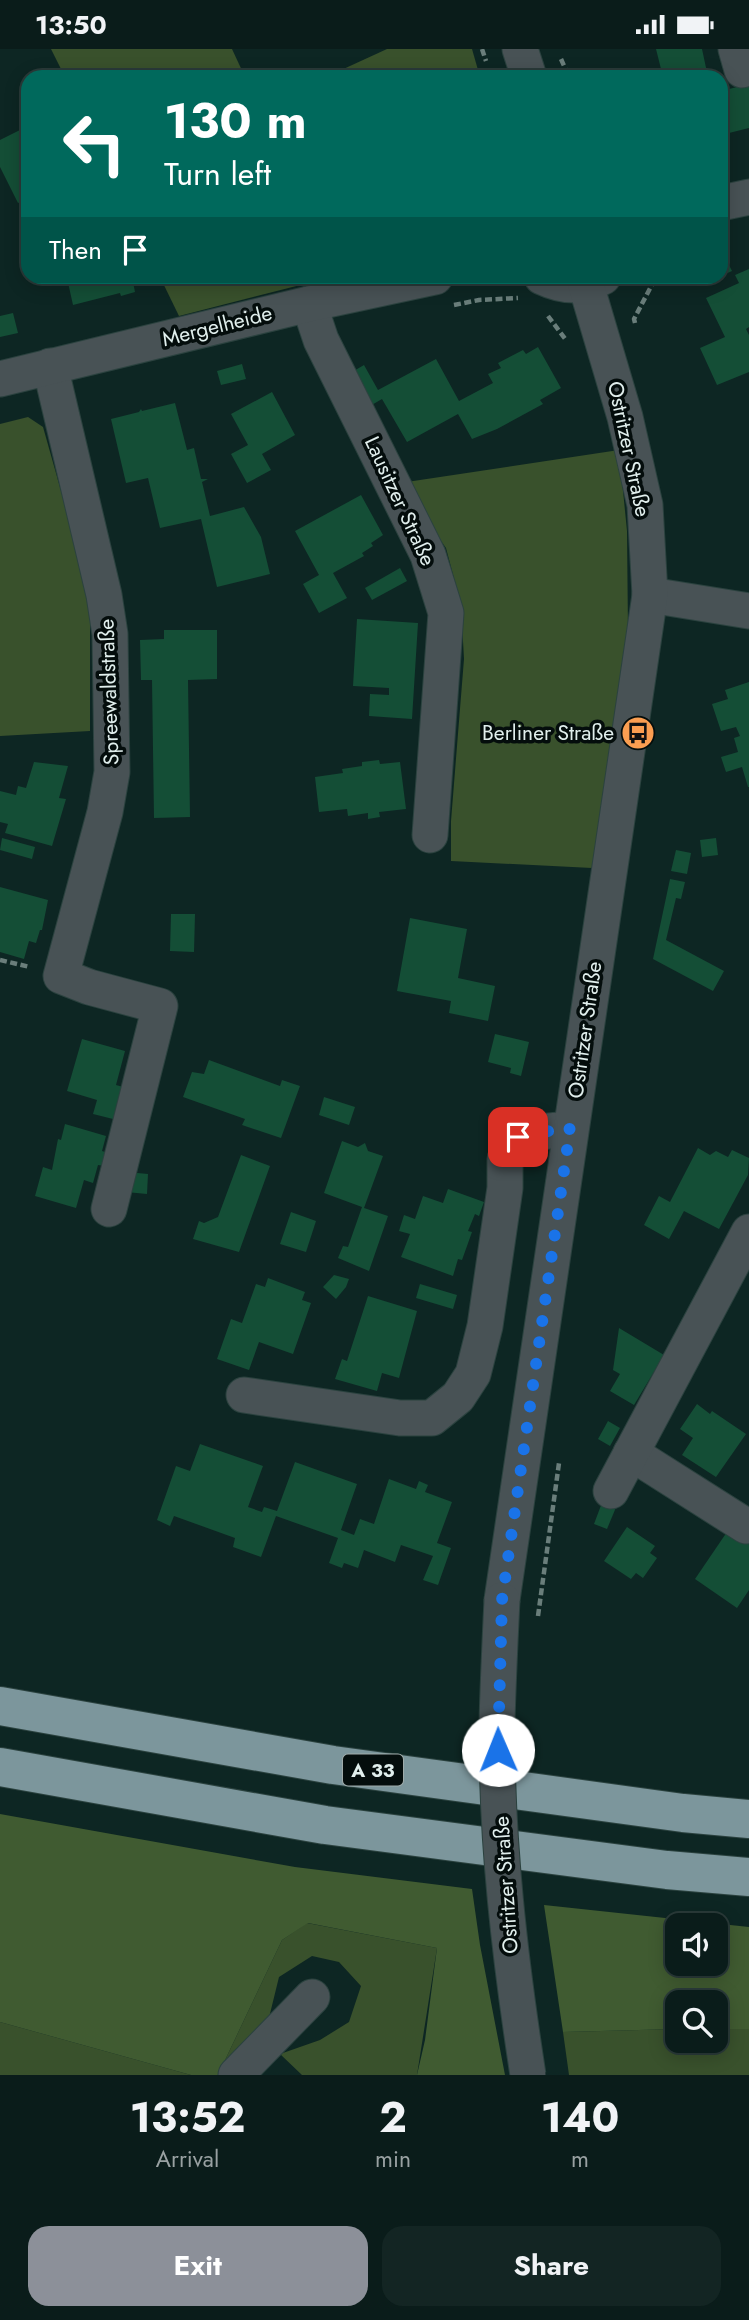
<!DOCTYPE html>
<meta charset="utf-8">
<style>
:root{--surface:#0a1c1a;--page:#132523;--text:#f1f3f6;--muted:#99a1a2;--line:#2a3a39;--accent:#8c9099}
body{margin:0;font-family:Jost,sans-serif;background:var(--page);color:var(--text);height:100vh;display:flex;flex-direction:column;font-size:26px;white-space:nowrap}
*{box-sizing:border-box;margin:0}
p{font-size:23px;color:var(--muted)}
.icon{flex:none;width:38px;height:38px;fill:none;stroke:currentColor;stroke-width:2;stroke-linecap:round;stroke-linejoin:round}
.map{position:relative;height:2026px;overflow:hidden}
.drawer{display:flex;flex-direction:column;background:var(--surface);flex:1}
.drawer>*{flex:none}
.banner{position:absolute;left:21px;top:21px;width:707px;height:214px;border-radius:21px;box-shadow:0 4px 18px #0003,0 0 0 2px var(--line);background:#00695c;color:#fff;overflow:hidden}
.tools{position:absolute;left:665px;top:1864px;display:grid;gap:14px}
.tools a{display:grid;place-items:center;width:63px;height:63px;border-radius:14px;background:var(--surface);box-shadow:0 4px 18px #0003,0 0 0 2px var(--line);font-size:35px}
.pin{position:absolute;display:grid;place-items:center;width:60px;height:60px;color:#fff;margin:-30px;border-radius:14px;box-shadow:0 4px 10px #0006}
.me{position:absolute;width:77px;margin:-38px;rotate:359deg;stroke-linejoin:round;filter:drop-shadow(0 0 5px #0008)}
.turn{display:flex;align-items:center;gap:24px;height:147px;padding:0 28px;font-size:32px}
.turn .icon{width:91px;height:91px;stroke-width:2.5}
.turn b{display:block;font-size:49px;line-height:60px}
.then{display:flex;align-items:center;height:66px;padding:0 28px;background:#0003;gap:14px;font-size:26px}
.eta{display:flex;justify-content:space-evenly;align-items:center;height:119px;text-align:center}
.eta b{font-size:42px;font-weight:700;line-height:49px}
.action{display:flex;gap:14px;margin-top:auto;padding:14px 28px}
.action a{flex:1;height:80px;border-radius:21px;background:var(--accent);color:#fff;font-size:28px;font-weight:700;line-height:80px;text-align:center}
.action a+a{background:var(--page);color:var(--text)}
.status{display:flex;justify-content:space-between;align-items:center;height:49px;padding:0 35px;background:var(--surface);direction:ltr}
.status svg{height:19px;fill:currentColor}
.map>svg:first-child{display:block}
.green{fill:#39512c}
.forest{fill:#405b31;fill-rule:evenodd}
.building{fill:#144e36}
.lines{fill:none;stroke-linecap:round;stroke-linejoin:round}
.minor-casing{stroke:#2b423f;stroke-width:37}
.highway-casing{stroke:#2b423f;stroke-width:40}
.path{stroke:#6a7e7b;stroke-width:4.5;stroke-dasharray:7 3.5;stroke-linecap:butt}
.minor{stroke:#485255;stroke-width:35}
.highway{stroke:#7c969c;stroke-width:38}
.minor-bridge-casing{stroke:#2b423f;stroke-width:37;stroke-linecap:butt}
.minor-bridge{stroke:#485255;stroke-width:35}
.route{stroke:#1a73e8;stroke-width:12;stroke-dasharray:0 21.6}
.labels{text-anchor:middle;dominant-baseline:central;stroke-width:7;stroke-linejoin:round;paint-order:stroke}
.shield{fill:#040d0c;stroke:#9fabaa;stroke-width:2}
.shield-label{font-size:19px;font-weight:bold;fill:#e1efed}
.street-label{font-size:21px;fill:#e1efed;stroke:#040d0c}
.poi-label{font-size:21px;fill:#e1efed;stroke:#040d0c;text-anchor:end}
</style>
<div class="status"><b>13:50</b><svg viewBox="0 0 49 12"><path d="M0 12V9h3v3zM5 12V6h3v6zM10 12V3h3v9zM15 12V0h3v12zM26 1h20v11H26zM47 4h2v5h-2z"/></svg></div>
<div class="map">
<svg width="749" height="2026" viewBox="0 0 749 2026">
<rect width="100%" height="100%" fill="#0d2623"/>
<g class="green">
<polygon points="51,0 232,0 245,28 65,28"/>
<polygon points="387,0 472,0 480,28 326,28"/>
<polygon points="160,228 327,228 324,230 179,267"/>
<polygon points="28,368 43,378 90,545 90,682 0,687 0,375"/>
<polygon points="619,401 627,482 628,582 592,819 451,812 451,772 464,610 461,556 446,499 400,434"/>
<polygon points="307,1874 437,1899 417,2026 302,2026 280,2005 320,1991 349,1973 361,1937 339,1913 312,1907 279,1928 266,1981 222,2026 218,2026 282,1891"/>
<polygon points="0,1973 191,2026 0,2026"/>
<polygon points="677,1980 677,1992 716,1992 716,1980 749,1980 749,2026 569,2026 563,1983"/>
</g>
<g class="forest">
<polygon points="0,1765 295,1818 472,1840 480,1896 505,2026 417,2026 425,1991 437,1899 308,1874 282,1891 218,2026 191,2026 0,1973"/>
<path d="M544 1856 749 1878V1980H716V1953H677V1980L563 1983ZM716 1876V1914H677V1876Z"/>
</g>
<g class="building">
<polygon points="656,0 702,0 708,28 663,28"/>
<polygon points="749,35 749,79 721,86 721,42"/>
<polygon points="28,77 28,149 18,154 0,118 0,91"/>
<polygon points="721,200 732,222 721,227"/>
<polygon points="749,220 749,278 746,280 749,286 749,323 717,336 700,299 725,288 706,249 739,234 735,226"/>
<polygon points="53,228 132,228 135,243 121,247 120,244 73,256 67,229 55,232"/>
<polygon points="13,264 18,284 0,288 0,267"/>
<polygon points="538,298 561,339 540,351 543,355 497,380 472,390 458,365 407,393 382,350 370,357 352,323 364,316 378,341 436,310 459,352 493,334 488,325 501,319 498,314 523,301 526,305"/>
<polygon points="242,315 246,330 221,336 217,322"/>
<polygon points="272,343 295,386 262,405 271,421 247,434 231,405 248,396 231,365"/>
<polygon points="175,354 187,401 194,399 201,430 208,430 202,433 210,467 244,458 261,488 270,525 217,538 201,470 160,479 148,429 126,434 111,370 139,363 141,360 142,362"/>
<polygon points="361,446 383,486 371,494 373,497 362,504 364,507 333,524 347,549 319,564 303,535 319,526 295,482"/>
<polygon points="400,519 407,532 372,551 365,539"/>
<polygon points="357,570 418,574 412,670 369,667 370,645 389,646 389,639 353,637"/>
<polygon points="164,581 217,581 217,630 188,631 190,768 154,769 152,631 141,631 140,591 164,590"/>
<polygon points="749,633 749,738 748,738 742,718 726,723 721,708 738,703 734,689 740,687 736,678 721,682 712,655 728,650 725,641"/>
<polygon points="379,711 380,715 400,713 406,760 379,763 380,768 368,770 368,764 348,767 347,760 319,763 315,728 343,724 342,720 362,717 362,713"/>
<polygon points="34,713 68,717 59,749 66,750 52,797 5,784 8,775 0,773 0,742 16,746 18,737 26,739"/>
<polygon points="2,789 35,798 32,810 0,801"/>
<polygon points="716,789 718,806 702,808 700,791"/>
<polygon points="676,801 691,804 687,825 671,822"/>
<polygon points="670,830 685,833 681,850 676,849 666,891 724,922 713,942 653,910"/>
<polygon points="0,838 48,851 42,881 40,881 36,894 29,892 24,910 0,903"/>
<polygon points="171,865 195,865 194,903 170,902"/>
<polygon points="410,869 467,880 458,929 495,937 488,972 449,964 451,952 397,942"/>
<polygon points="495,985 529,993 521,1027 510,1024 511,1019 488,1013"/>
<polygon points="82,990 125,1002 116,1036 134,1041 125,1073 93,1065 97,1051 67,1042"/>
<polygon points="209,1011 280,1037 282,1031 300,1037 281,1089 242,1076 245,1070 183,1048 192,1023 204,1025"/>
<polygon points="324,1048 355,1058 349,1076 319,1066"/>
<polygon points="65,1075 106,1087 102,1102 108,1104 104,1117 98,1116 93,1134 84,1131 76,1159 35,1147 43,1118 52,1121 58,1090 61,1091"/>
<polygon points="342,1092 358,1098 365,1094 368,1102 383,1107 364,1159 388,1167 369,1222 338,1209 343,1197 348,1198 362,1158 324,1144"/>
<polygon points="698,1099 710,1106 716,1102 728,1108 732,1101 749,1109 748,1126 719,1180 684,1162 669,1190 644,1176 659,1147 670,1153"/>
<polygon points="241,1106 270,1117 239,1203 193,1190 199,1172 204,1174 218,1168"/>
<polygon points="127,1123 148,1125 147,1145 126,1143"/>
<polygon points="448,1140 484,1153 479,1167 475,1165 468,1182 472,1183 462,1211 458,1210 453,1227 401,1208 410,1185 399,1182 404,1166 415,1170 423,1147 443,1154"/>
<polygon points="291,1163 316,1172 306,1203 280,1195"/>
<polygon points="334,1226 349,1230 346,1238 336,1250 323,1238"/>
<polygon points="268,1229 305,1243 302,1251 311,1254 293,1305 259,1293 249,1321 217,1310 231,1270 242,1274 256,1235 265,1238"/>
<polygon points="420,1235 457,1246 453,1260 416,1249"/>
<polygon points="368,1247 417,1262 399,1329 382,1324 377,1342 335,1330 342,1310 347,1312"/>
<polygon points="619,1279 664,1306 634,1356 610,1342 620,1325 613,1321"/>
<polygon points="697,1355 710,1365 712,1362 746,1385 716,1428 682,1406 693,1389 680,1380"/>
<polygon points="608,1372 620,1379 610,1397 598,1390"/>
<polygon points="200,1395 263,1417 248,1458 262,1463 264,1458 277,1462 295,1413 357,1435 341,1481 354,1486 360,1470 374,1475 389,1430 416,1440 419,1432 428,1436 425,1443 452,1453 437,1494 451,1499 438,1536 423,1531 433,1507 401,1496 395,1513 364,1501 358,1519 344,1514 342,1519 329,1514 338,1489 276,1467 261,1508 233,1498 235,1489 174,1467 170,1477 157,1471 176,1417 190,1422"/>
<polygon points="603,1451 617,1456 607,1480 594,1475"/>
<polygon points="627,1478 655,1497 650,1504 657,1509 643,1529 636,1524 631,1530 604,1512"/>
<polygon points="729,1480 749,1494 749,1541 737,1559 695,1530"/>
</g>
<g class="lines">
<defs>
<g id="minor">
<polyline points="520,0 529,28"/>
<polyline points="736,0 742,21"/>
<polyline points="721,154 749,148"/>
<path d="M542 228C563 238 582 240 603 228"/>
<polyline points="309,255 321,291 428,506 446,564 430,786"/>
<polyline points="50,317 104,546 110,585 112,723 105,763 61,927 89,938 160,957 109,1160"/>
<polyline points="0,330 309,255 435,228"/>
<polyline points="650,546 749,562"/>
<polyline points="244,1346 400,1369 432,1369 458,1348 473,1325 485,1277 505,1139 505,1110 518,1088 539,1083 570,1080"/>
<polyline points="631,1404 746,1477"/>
<polyline points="611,1442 749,1183"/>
<polyline points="502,1551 650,546 645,456 625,368 586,236"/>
<polyline points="236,2026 312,1948"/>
</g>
<g id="highway">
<polyline points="0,1657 333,1716 683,1764 749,1770"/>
<polyline points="0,1718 325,1776 667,1821 749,1828"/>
</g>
</defs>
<use href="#minor" class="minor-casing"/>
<use href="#highway" class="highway-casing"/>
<g class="path">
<polyline points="482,0 486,12"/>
<polyline points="561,10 569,28"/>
<polyline points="454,256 479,251 518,249"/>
<polyline points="548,267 566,291"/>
<polyline points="635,274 634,270 656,228"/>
<polyline points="0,911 30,918"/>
<polyline points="538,1567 559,1414"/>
</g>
<use href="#minor" class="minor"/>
<use href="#highway" class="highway"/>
<defs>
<path id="minor-bridge" d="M502 1551C500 1592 498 1633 497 1674 496 1792 510 1910 528 2026"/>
</defs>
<use href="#minor-bridge" class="minor-bridge-casing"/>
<use href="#minor-bridge" class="minor-bridge"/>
</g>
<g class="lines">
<polyline class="route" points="498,1701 502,1551 570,1080 539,1083 518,1088"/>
</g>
<defs>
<symbol id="bus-disc" viewBox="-11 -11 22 22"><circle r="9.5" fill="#fb9e51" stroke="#040d0c"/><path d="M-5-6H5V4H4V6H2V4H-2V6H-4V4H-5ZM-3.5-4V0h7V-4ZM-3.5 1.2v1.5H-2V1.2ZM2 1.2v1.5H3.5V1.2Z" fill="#111"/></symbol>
</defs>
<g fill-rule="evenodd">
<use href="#bus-disc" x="619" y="665" width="38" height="38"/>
</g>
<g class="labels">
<rect class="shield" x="343" y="1705.5" width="60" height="31" rx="5"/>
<g class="shield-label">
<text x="373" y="1721">A 33</text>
</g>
<g class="street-label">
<text transform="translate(217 277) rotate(-14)">Mergelheide</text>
<text transform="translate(629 400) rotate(78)">Ostritzer Straße</text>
<text transform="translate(400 452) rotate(65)">Lausitzer Straße</text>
<text transform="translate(109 643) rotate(-92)">Spreewaldstraße</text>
<text transform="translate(585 981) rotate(-82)">Ostritzer Straße</text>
<text transform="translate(506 1836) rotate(-94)">Ostritzer Straße</text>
</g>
<g class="poi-label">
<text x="614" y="684">Berliner Straße</text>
</g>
</g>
</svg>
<div class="tools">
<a><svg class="icon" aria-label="sound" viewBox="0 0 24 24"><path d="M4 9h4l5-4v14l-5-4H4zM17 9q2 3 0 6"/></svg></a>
<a><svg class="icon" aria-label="search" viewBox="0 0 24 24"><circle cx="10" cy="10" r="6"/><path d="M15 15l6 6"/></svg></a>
</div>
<div class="pin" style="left:518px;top:1088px;background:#d93025"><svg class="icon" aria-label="arrive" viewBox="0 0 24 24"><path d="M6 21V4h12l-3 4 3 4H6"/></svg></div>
<svg class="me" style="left:498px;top:1701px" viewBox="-20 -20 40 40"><circle r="19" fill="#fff"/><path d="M0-13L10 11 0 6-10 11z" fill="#1a73e8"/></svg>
<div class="banner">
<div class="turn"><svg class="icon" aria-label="left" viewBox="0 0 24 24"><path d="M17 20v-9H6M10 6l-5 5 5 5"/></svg><div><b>130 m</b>Turn left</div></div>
<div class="then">Then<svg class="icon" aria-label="arrive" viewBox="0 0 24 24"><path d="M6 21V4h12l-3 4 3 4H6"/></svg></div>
</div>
</div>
<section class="drawer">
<div class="eta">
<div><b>13:52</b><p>Arrival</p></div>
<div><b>2</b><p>min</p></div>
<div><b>140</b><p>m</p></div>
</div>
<div class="action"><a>Exit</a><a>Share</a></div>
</section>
